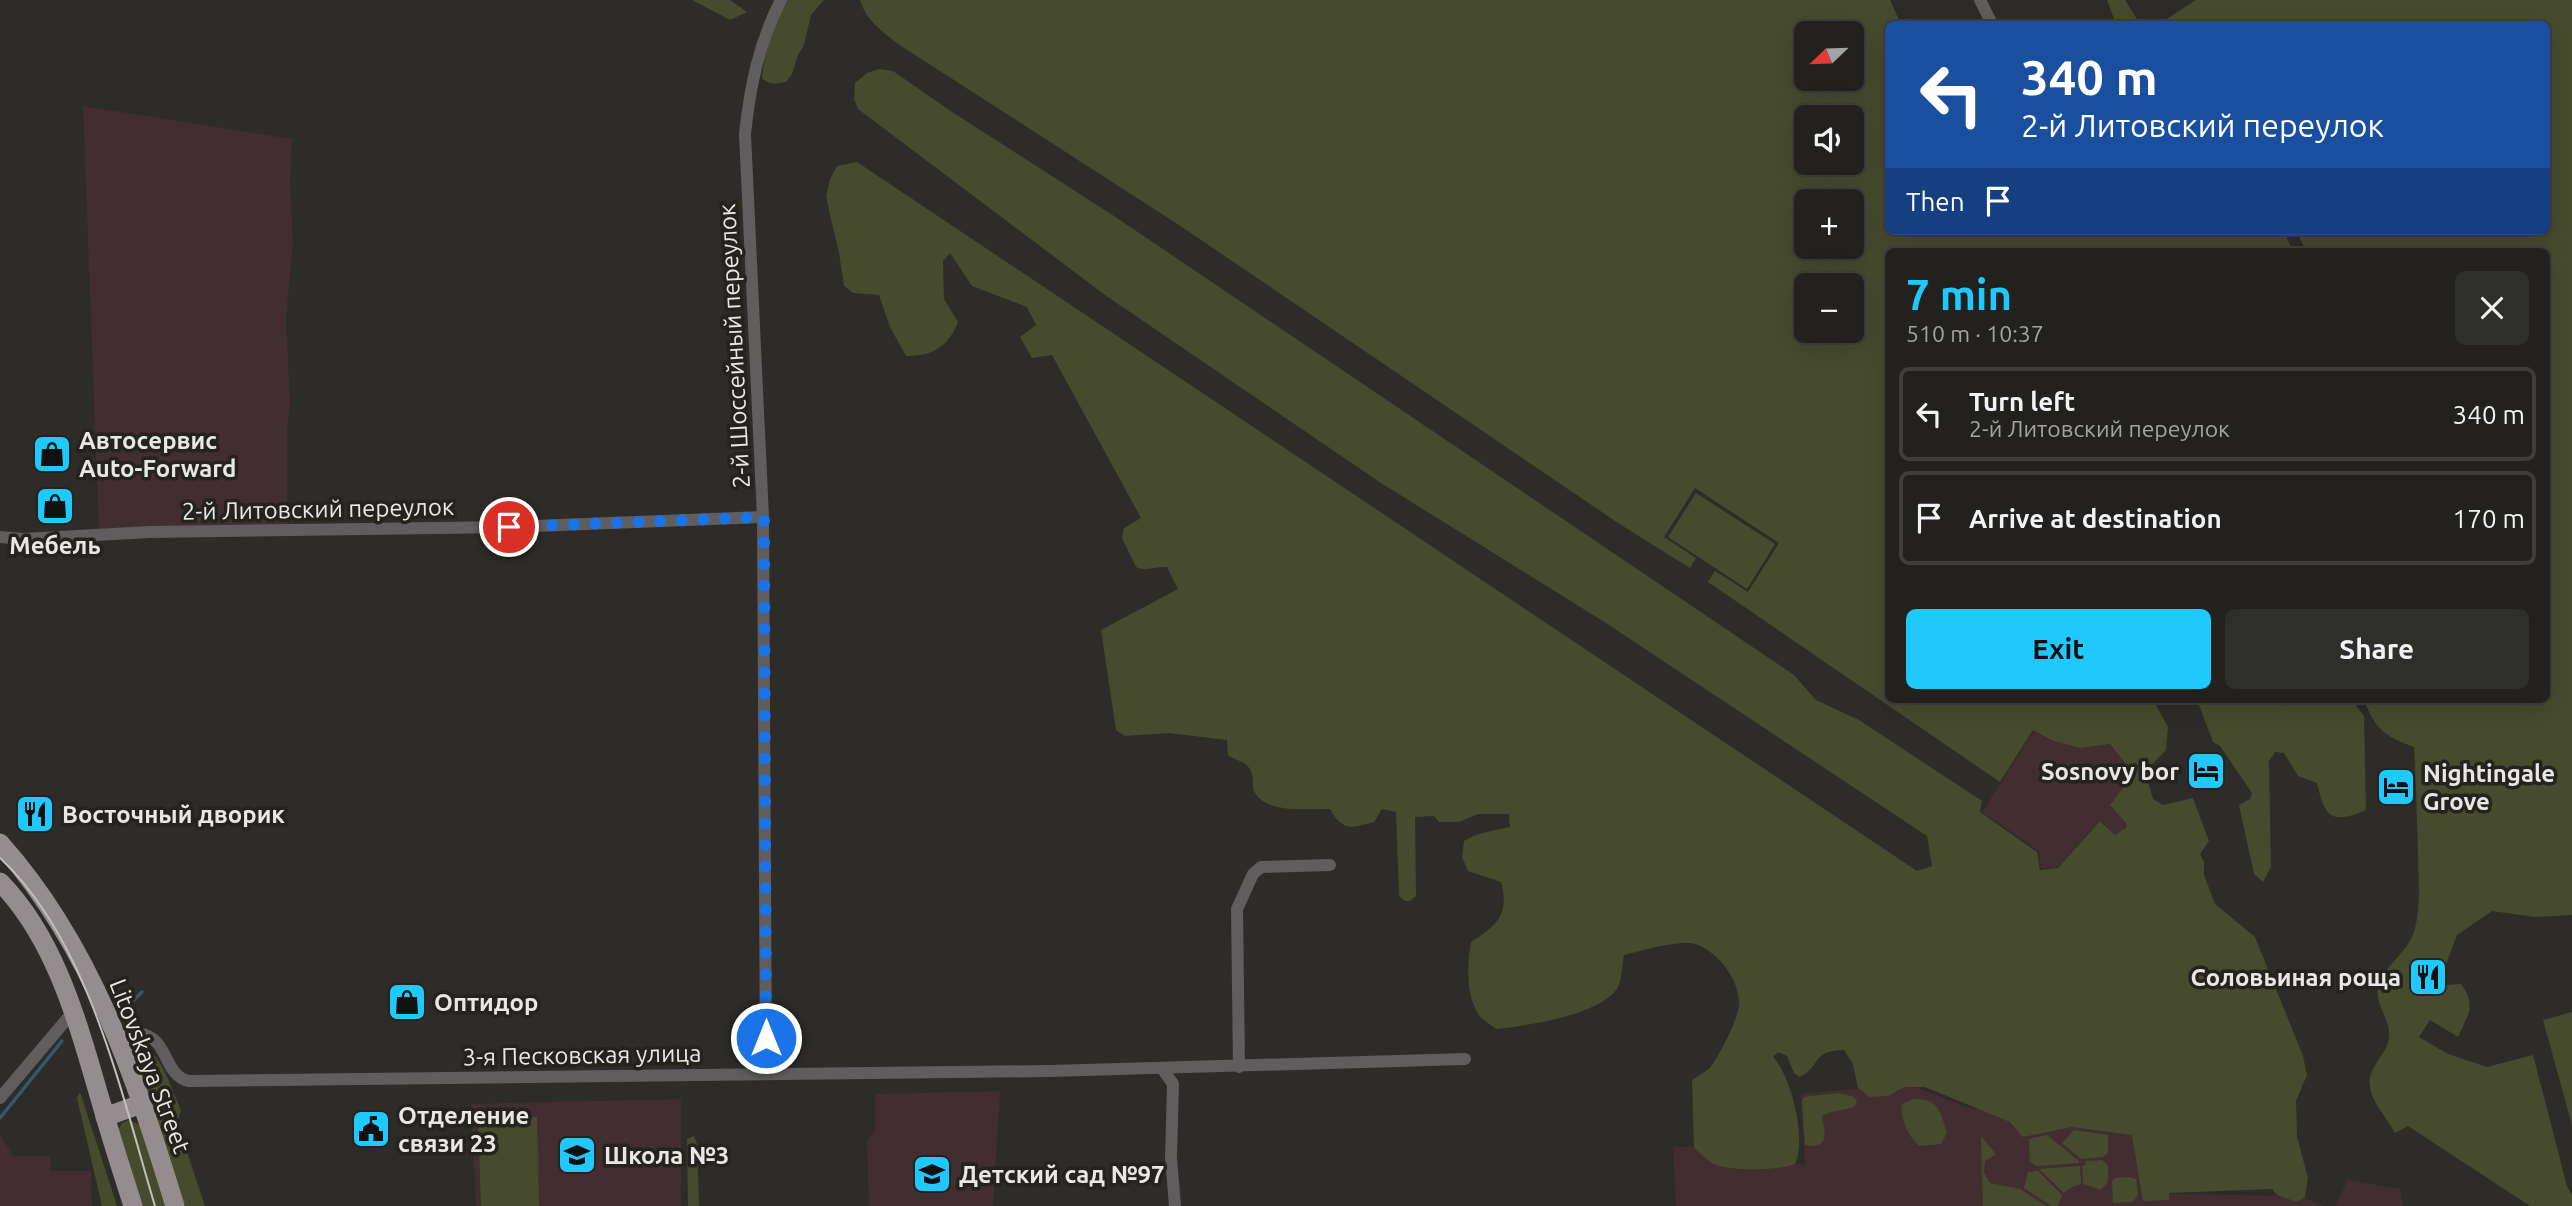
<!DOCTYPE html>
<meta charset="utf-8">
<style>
:root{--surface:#22211e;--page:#2e2e2b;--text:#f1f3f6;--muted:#a2a3a4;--line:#3f3e3c;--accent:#20c9fd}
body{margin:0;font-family:Ubuntu,sans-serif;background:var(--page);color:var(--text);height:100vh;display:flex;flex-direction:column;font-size:26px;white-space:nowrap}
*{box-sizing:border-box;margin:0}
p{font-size:23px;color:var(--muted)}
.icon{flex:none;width:38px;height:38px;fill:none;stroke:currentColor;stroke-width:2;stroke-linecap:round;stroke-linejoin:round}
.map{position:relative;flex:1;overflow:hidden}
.panel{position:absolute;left:1885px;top:248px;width:665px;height:455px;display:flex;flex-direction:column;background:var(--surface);border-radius:10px;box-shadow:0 7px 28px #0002,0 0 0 2px var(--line)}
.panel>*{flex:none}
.hud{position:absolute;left:1885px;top:21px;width:665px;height:214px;border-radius:10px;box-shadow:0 7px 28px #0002,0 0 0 2px var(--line);background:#1a4fa0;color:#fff;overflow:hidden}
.needle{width:46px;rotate:247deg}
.fabs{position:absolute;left:1794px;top:21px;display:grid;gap:14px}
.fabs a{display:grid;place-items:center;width:70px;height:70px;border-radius:10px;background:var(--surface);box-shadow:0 7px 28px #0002,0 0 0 2px var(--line);font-size:35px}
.pin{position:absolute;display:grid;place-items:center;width:60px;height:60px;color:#fff;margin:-30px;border:4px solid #fff;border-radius:50%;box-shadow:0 2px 7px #0007}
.me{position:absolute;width:77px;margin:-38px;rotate:0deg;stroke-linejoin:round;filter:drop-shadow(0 0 5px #0008)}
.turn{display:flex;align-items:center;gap:24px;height:147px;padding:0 21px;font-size:32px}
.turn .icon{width:91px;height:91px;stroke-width:2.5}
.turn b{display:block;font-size:49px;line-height:60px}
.then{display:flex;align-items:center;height:66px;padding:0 21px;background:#0003;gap:14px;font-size:26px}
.round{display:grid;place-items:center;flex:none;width:74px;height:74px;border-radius:10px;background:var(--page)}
.overview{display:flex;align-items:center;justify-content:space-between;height:119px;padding:0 21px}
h1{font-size:42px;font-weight:700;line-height:52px;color:var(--accent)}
.cta{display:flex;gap:14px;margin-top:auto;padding:14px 21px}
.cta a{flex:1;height:80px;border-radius:10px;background:var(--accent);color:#111;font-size:28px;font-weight:700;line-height:80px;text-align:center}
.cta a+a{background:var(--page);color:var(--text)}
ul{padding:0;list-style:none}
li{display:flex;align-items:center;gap:21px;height:94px;margin:0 14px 10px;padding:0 7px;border:4px solid var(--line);border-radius:10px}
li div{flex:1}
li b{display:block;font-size:26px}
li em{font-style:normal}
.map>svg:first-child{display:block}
.commercial{fill:#422e30}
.green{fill:#464b2e;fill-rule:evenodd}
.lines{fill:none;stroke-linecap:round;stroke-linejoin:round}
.stream{stroke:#33596a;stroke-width:3.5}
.street{stroke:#605d5e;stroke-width:12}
.primary{stroke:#938d8f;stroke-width:19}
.tram{stroke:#c1c0bc;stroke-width:2}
.route{stroke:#1a73e8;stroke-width:12;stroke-dasharray:0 21.6}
.labels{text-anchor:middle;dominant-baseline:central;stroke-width:7;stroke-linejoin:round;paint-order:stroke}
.street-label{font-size:24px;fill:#e8e7e4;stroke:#24231e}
.poi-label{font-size:24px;font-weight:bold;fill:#e8e7e4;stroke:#24231e;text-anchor:start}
</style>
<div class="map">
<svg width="2572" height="1206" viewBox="0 0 2572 1206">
<rect width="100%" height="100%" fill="#2d2c28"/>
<g class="commercial">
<polygon points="83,106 292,139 290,181 293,244 286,318 290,406 287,425 287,525 99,532"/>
<polygon points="2035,729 2110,741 2127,766 2124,769 2133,782 2129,825 2116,836 2100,820 2059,866 2054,868 2041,868 2039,851 1982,812"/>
<polygon points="1906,1084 1970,1108 2163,1138 2172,1194 2300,1196 2323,1206 1676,1206 1673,1147 1694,1147 1805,1165 1801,1094"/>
<polygon points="1000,1091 993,1206 869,1206 867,1141 875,1131 875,1094"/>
<polygon points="681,1099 681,1206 476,1206 471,1104"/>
<polygon points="0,1135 13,1156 50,1156 51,1171 91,1171 92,1206 0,1206"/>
<polygon points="2348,1180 2400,1189 2403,1206 2335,1206"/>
</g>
<g class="green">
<polygon points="692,0 730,0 747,12 730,20"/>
<path d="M787 0H824L811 15 804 45 798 55 792 74 786 82C777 84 768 85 762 78 765 50 774 25 787 0Z"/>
<path d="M860 0H1890L1901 24H1888V231H2284L2293 252H1888V700H2153L2168 727 2166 750 2145 772 2153 799 2163 805 2193 798 2209 841 2200 854 2204 862V875L2215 904 2255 937 2303 1056 2307 1075 2296 1101 2297 1136 2308 1178 2305 1197 2297 1202 2277 1195 2272 1189 2169 1193V1200L2143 1201 2132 1135 2072 1127 2023 1137 2010 1122 1925 1087H1904L1888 1096 1870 1097 1858 1088 1853 1064 1844 1050C1811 1050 1821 1067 1800 1077L1794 1073 1787 1056 1778 1052 1773 1057C1791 1076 1807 1139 1795 1164 1776 1171 1736 1171 1716 1165 1708 1162 1700 1153 1694 1147L1692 1080C1698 1076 1705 1072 1710 1068 1719 1056 1739 1018 1739 1004 1739 980 1720 954 1698 945 1682 938 1641 951 1624 955 1622 964 1622 979 1618 987 1602 1015 1526 1026 1496 1029 1490 1024 1482 1020 1478 1014 1466 992 1467 966 1471 942 1497 925 1510 914 1501 882L1468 871 1462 857 1464 841C1477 833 1495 830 1510 827L1509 814H1478L1459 822H1439L1434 816 1415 817 1416 896 1410 901H1405L1399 896 1396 812 1382 809 1374 822C1351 828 1343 832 1330 809 1308 808 1266 815 1254 791 1253 789 1253 783 1253 780 1252 764 1242 762 1228 756L1227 740 1169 733 1125 736 1116 730 1101 630 1178 589 1167 567C1155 566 1146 572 1136 567L1122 538 1124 528 1141 518 1052 355 1032 358 1020 337 1036 325 1027 307 972 286 950 253 943 261 944 299 958 322C948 347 933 356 906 356L890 327 879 295 853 293 844 286 839 253 826 197 830 179 837 166 857 162 1917 871 1932 866 1927 836 1606 623 1381 483 1105 295 858 109 854 99 855 83 867 73 879 69 893 71 949 110 1117 218 1794 675 1816 700 1859 720 1982 801 1980 812 2037 852 2040 870 2058 868 2100 821 2115 835 2126 828 2127 824 2110 805 2128 781 2125 763 2110 744 2080 748 2054 741 2033 730 2000 782 1708 582 1715 571 1748 592 1779 543 1695 488 1664 537 1696 558 1690 568 1621 525 1179 225 901 46C884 33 866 21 860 0ZM1806 33H1852V79H1806ZM1806 117H1852V163H1806ZM1806 201H1852V247H1806ZM1806 285H1852V331H1806Z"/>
<polygon points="2107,0 2125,0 2140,24 2116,24"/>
<path d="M2196 0H2572V915L2535 917 2492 911 2457 935 2444 970 2436 978 2446 985 2461 984C2477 1006 2468 1014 2458 1037L2430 1020 2419 1037 2448 1054 2487 1067 2533 1055 2567 1186 2572 1195V1206H2530L2408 1126 2395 1133C2387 1117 2372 1104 2370 1086 2367 1070 2383 1057 2388 1043 2395 1021 2370 1003 2380 982 2390 959 2411 951 2416 924 2421 901 2418 877 2418 854 2417 819 2416 783 2414 747 2388 737 2377 732 2366 705L2372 700H2546V252H2307L2296 231H2546V24H2159Z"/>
<polygon points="1696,493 1775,544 1747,589 1668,537"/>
<path d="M2197 700H2278L2285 706 2295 700 2354 703 2364 716 2366 810C2331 825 2325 817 2317 783L2298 776 2284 753 2275 752 2269 761 2271 867 2263 882 2254 874 2239 805 2250 799 2252 793 2220 746 2213 742Z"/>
<polygon points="2572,1012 2572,1125 2543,1020"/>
<path d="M139 1043C162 1053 171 1089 181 1110L177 1122 205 1206H185L132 1051 133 1047Z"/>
<polygon points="80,1092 117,1206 102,1206 77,1098"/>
<path d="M1839 1093 1854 1097 1857 1102 1854 1107C1843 1111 1832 1110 1822 1116 1825 1132 1830 1150 1805 1145L1802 1101 1804 1097Z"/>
<path d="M1913 1099C1939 1098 1940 1111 1947 1133L1941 1144 1919 1146C1908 1135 1900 1120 1902 1104Z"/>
<polygon points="478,1117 537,1117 539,1206 481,1206"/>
<polygon points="129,1120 140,1125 168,1206 139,1206 118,1130 122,1123"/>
<polygon points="2074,1130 2108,1135 2108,1153 2103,1157 2081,1159 2062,1143"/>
<polygon points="2047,1135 2079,1161 2079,1163 2037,1166 2030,1162 2029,1139"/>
<polygon points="694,1136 697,1144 699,1206 688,1206 687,1139"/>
<polygon points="1981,1136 1996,1154 1985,1161 1984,1173 1990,1183 2020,1189 2046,1206 1983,1206"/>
<polygon points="2102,1160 2108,1165 2108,1182 2101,1190 2083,1184 2082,1166 2086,1165 2085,1161"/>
<polygon points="2080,1166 2081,1184 2072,1187 2064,1193 2039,1169"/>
<polygon points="2038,1171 2062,1195 2058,1206 2051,1206 2024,1188 2028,1172"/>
<polygon points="2129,1177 2136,1179 2138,1194 2133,1202 2113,1203 2112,1182 2115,1178"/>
</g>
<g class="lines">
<g class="stream">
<polyline points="127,1006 142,992"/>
<polyline points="0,1118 62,1041"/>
</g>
<g class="street">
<polyline points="1980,0 1992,24"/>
<polyline points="0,537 23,539 150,532 509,527 763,517"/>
<path d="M117 1034C126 1034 138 1032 146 1035 168 1043 165 1075 188 1081L1050 1071 1465 1059"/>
<polyline points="1239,1067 1237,909 1253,874 1261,867 1330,865"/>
<polyline points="1162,1068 1173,1084 1171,1158 1175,1206"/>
<path d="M766 1073 763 517 745 134C750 86 759 43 781 0"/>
<polyline points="0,1098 72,1013"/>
</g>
<g class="primary">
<path d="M0 843C92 946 135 1076 175 1206"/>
<path d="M0 882C58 941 80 1031 103 1109 112 1141 123 1174 133 1206"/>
<polyline points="105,1117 141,1104"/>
</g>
<path class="tram" d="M0 858C89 941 121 1093 155 1206"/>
</g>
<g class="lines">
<polyline class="route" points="509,527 764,517 766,1038"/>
</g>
<defs>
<symbol id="shop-square" viewBox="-11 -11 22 22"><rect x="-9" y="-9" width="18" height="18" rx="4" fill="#20c9fd" stroke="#24231e"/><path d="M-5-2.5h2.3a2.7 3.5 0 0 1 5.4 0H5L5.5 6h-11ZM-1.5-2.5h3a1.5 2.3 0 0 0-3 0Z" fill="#111"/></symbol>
<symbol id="hotel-square" viewBox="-11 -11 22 22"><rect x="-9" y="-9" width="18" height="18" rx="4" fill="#20c9fd" stroke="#24231e"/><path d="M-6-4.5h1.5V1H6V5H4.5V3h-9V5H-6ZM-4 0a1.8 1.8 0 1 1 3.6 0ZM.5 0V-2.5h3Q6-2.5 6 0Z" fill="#111"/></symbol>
<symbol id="restaurant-square" viewBox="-11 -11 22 22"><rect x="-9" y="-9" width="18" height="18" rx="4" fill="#20c9fd" stroke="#24231e"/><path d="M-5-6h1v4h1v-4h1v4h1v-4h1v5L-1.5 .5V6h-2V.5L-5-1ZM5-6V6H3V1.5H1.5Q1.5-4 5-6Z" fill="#111"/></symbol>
<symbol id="civic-square" viewBox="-11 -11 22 22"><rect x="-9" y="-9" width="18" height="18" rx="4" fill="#20c9fd" stroke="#24231e"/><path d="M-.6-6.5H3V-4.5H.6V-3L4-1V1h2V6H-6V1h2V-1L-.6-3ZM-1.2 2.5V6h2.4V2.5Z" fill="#111"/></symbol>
<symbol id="school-square" viewBox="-11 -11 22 22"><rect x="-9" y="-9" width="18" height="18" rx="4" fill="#20c9fd" stroke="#24231e"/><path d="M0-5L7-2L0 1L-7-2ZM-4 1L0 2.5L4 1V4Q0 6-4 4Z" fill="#111"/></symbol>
</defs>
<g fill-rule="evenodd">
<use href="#shop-square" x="30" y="432" width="44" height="44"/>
<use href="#shop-square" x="33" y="484" width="44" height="44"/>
<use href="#hotel-square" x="2184" y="749" width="44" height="44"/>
<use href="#hotel-square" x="2374" y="765" width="44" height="44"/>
<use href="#restaurant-square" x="13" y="792" width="44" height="44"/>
<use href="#restaurant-square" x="2406" y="955" width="44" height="44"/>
<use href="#shop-square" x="385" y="980" width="44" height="44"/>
<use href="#civic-square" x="349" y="1107" width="44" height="44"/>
<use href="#school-square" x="555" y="1133" width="44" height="44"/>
<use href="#school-square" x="910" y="1152" width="44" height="44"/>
</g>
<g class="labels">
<g class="street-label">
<text transform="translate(734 346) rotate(-93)">2-й Шоссейный переулок</text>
<text transform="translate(318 509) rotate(-1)">2-й Литовский переулок</text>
<text transform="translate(582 1055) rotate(-1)">3-я Песковская улица</text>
<text transform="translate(150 1066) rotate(69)">Litovskaya Street</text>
</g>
<g class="poi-label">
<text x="79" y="440">Автосервис<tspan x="79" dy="28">Auto-Forward</tspan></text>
<text x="55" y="545" text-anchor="middle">Мебель</text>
<text x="2179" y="771" text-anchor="end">Sosnovy bor</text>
<text x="2423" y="773">Nightingale<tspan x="2423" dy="28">Grove</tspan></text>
<text x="62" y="814">Восточный дворик</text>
<text x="2401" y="977" text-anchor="end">Соловьиная роща</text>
<text x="434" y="1002">Оптидор</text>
<text x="398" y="1115">Отделение<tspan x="398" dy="28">связи 23</tspan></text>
<text x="604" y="1155">Школа №3</text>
<text x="959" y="1174">Детский сад №97</text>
</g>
</g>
</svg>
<div class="fabs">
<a><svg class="needle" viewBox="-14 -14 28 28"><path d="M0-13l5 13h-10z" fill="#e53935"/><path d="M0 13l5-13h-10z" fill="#a2a3a4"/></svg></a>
<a><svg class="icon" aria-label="sound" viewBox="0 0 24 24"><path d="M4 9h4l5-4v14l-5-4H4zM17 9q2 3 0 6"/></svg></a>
<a>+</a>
<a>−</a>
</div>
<div class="pin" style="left:509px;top:527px;background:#d93025"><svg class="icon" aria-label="arrive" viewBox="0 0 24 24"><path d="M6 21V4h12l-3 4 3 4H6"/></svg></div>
<svg class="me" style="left:766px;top:1038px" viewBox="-20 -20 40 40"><circle r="17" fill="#1a73e8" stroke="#fff" stroke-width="3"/><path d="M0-11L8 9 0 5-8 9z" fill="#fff"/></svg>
<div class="hud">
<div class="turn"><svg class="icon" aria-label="left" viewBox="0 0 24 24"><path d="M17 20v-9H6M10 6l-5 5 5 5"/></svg><div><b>340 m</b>2-й Литовский переулок</div></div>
<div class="then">Then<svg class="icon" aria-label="arrive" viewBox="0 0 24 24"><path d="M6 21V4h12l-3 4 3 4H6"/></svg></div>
</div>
<section class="panel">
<div class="overview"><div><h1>7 min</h1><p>510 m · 10:37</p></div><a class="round"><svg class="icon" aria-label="close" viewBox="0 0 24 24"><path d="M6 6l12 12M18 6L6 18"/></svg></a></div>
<ul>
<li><svg class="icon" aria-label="left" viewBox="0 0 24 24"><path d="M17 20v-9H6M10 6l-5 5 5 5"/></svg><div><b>Turn left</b><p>2-й Литовский переулок</p></div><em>340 m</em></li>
<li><svg class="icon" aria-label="arrive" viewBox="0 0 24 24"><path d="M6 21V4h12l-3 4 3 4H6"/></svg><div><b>Arrive at destination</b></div><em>170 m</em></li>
</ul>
<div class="cta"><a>Exit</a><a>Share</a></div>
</section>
</div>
